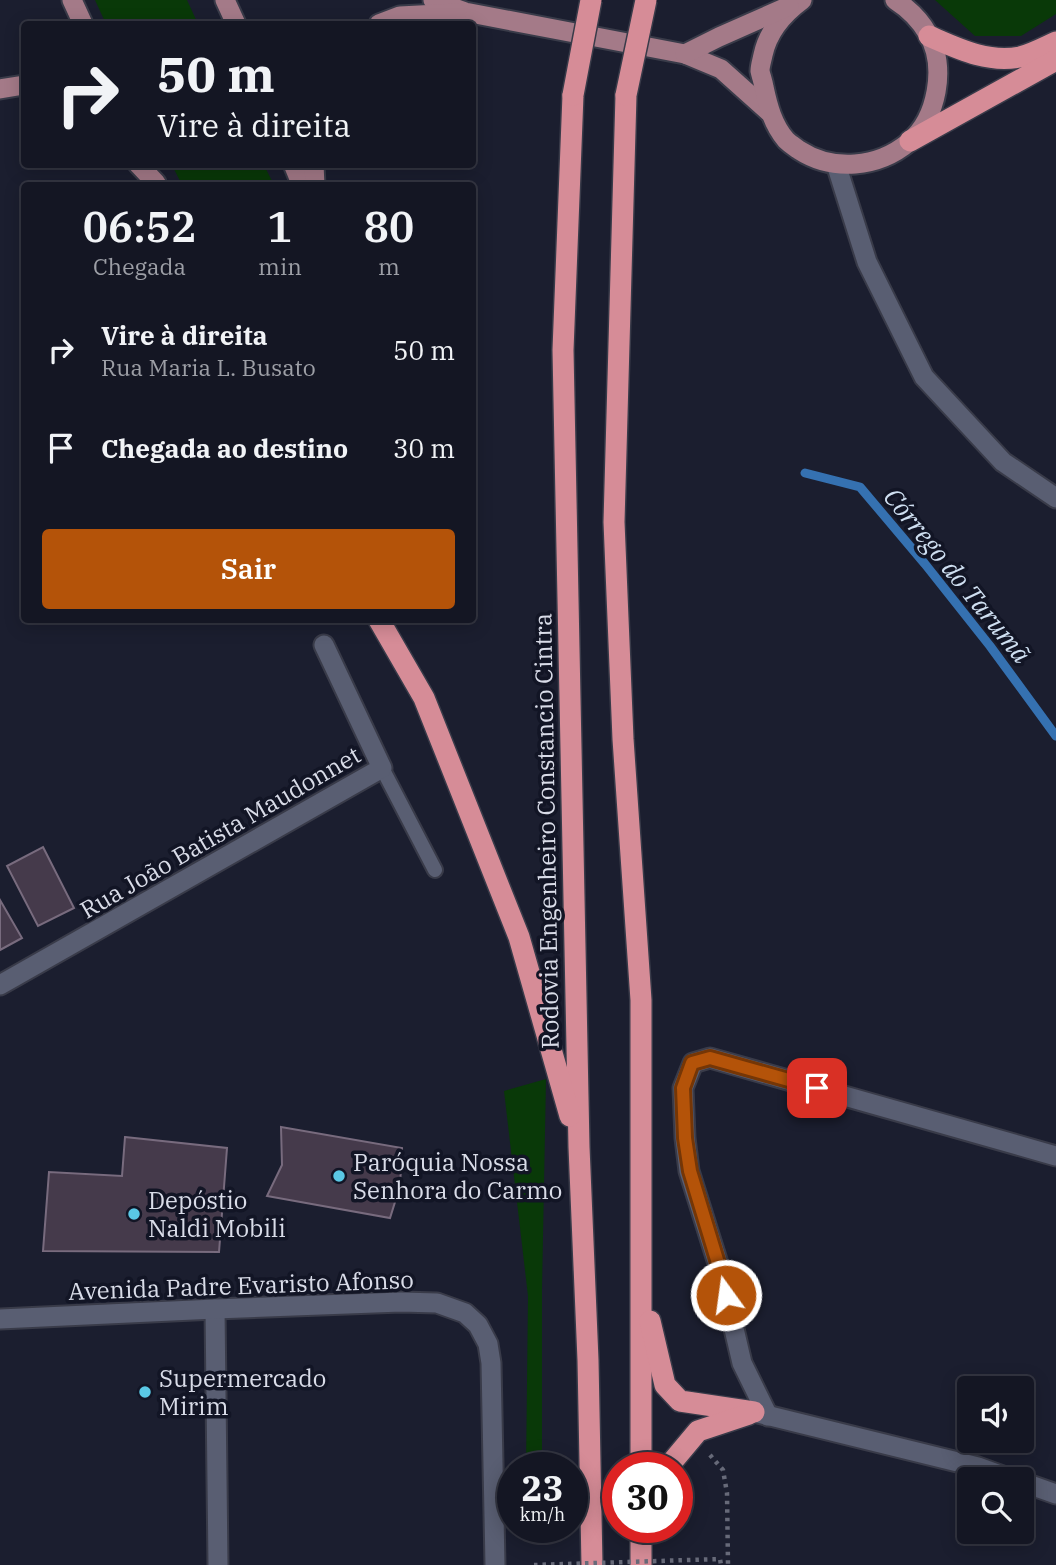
<!DOCTYPE html>
<html lang="pt">
<meta charset="utf-8">
<style>
:root{--surface:#141623;--page:#212330;--text:#f1f3f6;--muted:#9d9fa6;--line:#333541;--accent:#b45309}
body{margin:0;font-family:"IBM Plex Serif",serif;background:var(--page);color:var(--text);height:100vh;display:flex;flex-direction:column;font-size:26px;white-space:nowrap}
*{box-sizing:border-box;margin:0}
p{font-size:23px;color:var(--muted)}
.icon{flex:none;width:38px;height:38px;fill:none;stroke:currentColor;stroke-width:2;stroke-linecap:round;stroke-linejoin:round}
.map{position:relative;flex:1;overflow:hidden}
.panel{position:absolute;left:21px;top:182px;width:455px;height:441px;display:flex;flex-direction:column;background:var(--surface);border-radius:7px;box-shadow:0 4px 18px #0003,0 0 0 2px var(--line)}
.panel>*{flex:none}
.banner{position:absolute;left:21px;top:21px;width:455px;height:147px;border-radius:7px;box-shadow:0 4px 18px #0003,0 0 0 2px var(--line);background:#141623;color:var(--text);overflow:hidden}
.controls{position:absolute;left:957px;top:1376px;display:grid;gap:14px}
.controls a{display:grid;place-items:center;width:77px;height:77px;border-radius:7px;background:var(--surface);box-shadow:0 4px 18px #0003,0 0 0 2px var(--line);font-size:35px}
.speed{position:absolute;left:497px;top:1452px;display:flex;gap:14px;font-size:35px;font-weight:700;text-align:center}
.speed>*{display:grid;place-content:center;width:91px;height:91px;border-radius:50%;background:var(--surface);box-shadow:0 4px 18px #0003,0 0 0 2px var(--line);line-height:1}
.speed small{font-size:18px;font-weight:400}
.speed .limit{border:10px solid #d22;background:#fff;color:#111}
.pin{position:absolute;display:grid;place-items:center;width:60px;height:60px;color:#fff;margin:-30px;border-radius:14px;box-shadow:0 4px 10px #0006}
.me{position:absolute;width:77px;margin:-38px;rotate:346deg;stroke-linejoin:round;filter:drop-shadow(0 0 5px #0008)}
.turn{display:flex;align-items:center;gap:24px;height:147px;padding:0 21px;font-size:32px}
.turn .icon{width:91px;height:91px;stroke-width:2.5}
.turn b{display:block;font-size:49px;line-height:60px}
.eta{display:flex;justify-content:space-evenly;align-items:center;height:119px;text-align:center}
.eta b{font-size:42px;font-weight:600;line-height:49px}
.button{display:flex;gap:14px;margin-top:auto;padding:14px 21px}
.button a{flex:1;height:80px;border-radius:7px;background:var(--accent);color:#fff;font-size:28px;font-weight:600;line-height:80px;text-align:center}
ul{padding:0;list-style:none}
li{display:flex;align-items:center;gap:21px;height:98px;padding:0 21px}
li div{flex:1}
li b{display:block;font-size:26px}
li em{font-style:normal}
.map>svg:first-child{display:block}
.green{fill:#093908}
.lines{fill:none;stroke-linecap:round;stroke-linejoin:round}
.stream{stroke:#3571b1;stroke-width:9}
.building{fill:#453a4b;stroke:#786b7e;stroke-width:2}
.service-casing{stroke:#393b49;stroke-width:18}
.minor-casing{stroke:#393b49;stroke-width:23}
.tertiary-casing{stroke:#393b49;stroke-width:23}
.primary-casing{stroke:#393b49;stroke-width:23}
.motorway-casing{stroke:#393b49;stroke-width:24}
.path{stroke:#676a79;stroke-width:4.5;stroke-dasharray:3.5 5;stroke-linecap:butt}
.service{stroke:#595e72;stroke-width:14}
.minor{stroke:#595e72;stroke-width:19}
.tertiary{stroke:#595e72;stroke-width:19}
.primary{stroke:#a47a88;stroke-width:19}
.motorway{stroke:#d68c97;stroke-width:21}
.motorway-bridge-casing{stroke:#393b49;stroke-width:24;stroke-linecap:butt}
.path-bridge{stroke:#676a79;stroke-width:4.5;stroke-dasharray:3.5 5;stroke-linecap:butt}
.motorway-bridge{stroke:#d68c97;stroke-width:21}
.route-casing{stroke:#753606;stroke-width:18}
.route{stroke:#b45309;stroke-width:12}
.poi-dot{fill:#5ac8e5;stroke:#121525;stroke-width:2.5}
.labels{text-anchor:middle;dominant-baseline:central;stroke-width:7;stroke-linejoin:round;paint-order:stroke}
.street-label{font-size:24px;fill:#d9dce8;stroke:#121525}
.poi-label{font-size:24px;fill:#d9dce8;stroke:#121525;text-anchor:start}
.water-label{font-size:26px;font-style:italic;fill:#cfdff1;stroke:#121525}
</style>
<div class="map">
<svg width="1056" height="1565" viewBox="0 0 1056 1565">
<rect width="100%" height="100%" fill="#1b1e2f"/>
<g class="green">
<polygon points="95,0 187,0 198,24 106,24"/>
<polygon points="935,0 1056,0 1056,14 1021,36 975,36"/>
<polygon points="172,165 264,165 274,185 182,185"/>
<polygon points="546,1079 542,1289 542,1468 526,1468 528,1296 504,1091"/>
</g>
<g class="lines">
<polyline class="stream" points="805,473 860,487 925,564 990,646 1056,736"/>
</g>
<g class="building">
<polygon points="43,847 74,908 38,926 7,866"/>
<polygon points="0,900 22,938 0,950"/>
<polygon points="281,1127 402,1148 400,1186 390,1218 267,1196 282,1165"/>
<polygon points="125,1137 227,1148 219,1252 43,1251 49,1172 122,1176"/>
</g>
<g class="lines">
<defs>
<polyline id="service" points="382,768 435,870"/>
<g id="minor">
<polyline points="836,164 867,262 924,377 1003,462 1056,498"/>
<polyline points="0,985 382,768 324,645"/>
<polyline points="215,1309 218,1565"/>
<polyline points="768,1416 742,1363 721,1273 689,1171 685,1138 683,1088 693,1063 710,1058 1056,1156"/>
</g>
<g id="tertiary">
<polyline points="0,1319 215,1309 401,1302 437,1303 465,1313 478,1325 488,1344 491,1363 495,1565"/>
<polyline points="754,1412 978,1467 1011,1479"/>
<polyline points="1022,1482 1056,1494"/>
</g>
<g id="primary">
<polyline points="72,0 83,24"/>
<polyline points="225,0 236,24"/>
<polyline points="433,0 465,12 685,54 721,69 769,112"/>
<path d="M802 0C783 14 768 31 763 55 762 60 760 66 760 71 761 76 763 81 764 87 768 106 773 125 786 140 790 144 795 147 799 150 833 172 878 168 909 142 937 119 947 66 928 34 920 20 909 9 895 0"/>
<polyline points="379,24 400,16 457,13"/>
<polyline points="685,54 719,37 789,6"/>
<polyline points="0,89 24,85"/>
<polyline points="138,164 156,183"/>
<polyline points="293,164 302,186"/>
<polyline points="314,164 315,186"/>
</g>
<g id="motorway">
<path d="M929 36C959 49 987 63 1020 57 1032 54 1045 47 1056 42"/>
<polyline points="573,95 563,350 579,1147 588,1360 592,1565"/>
<polyline points="626,95 614,522 623,739 641,1000 641,1468"/>
<polyline points="910,141 1056,60"/>
<polyline points="379,620 424,698 519,937 570,1116"/>
<polyline points="650,1321 665,1385 680,1401 754,1412"/>
<polyline points="667,1468 698,1431 749,1414"/>
<polyline points="641,1528 641,1565"/>
</g>
</defs>
<use href="#service" class="service-casing"/>
<use href="#minor" class="minor-casing"/>
<use href="#tertiary" class="tertiary-casing"/>
<use href="#primary" class="primary-casing"/>
<use href="#motorway" class="motorway-casing"/>
<polyline class="path" points="710,1455 723,1470 727,1493 728,1565"/>
<use href="#service" class="service"/>
<use href="#minor" class="minor"/>
<use href="#tertiary" class="tertiary"/>
<use href="#primary" class="primary"/>
<use href="#motorway" class="motorway"/>
<defs>
<g id="motorway-bridge">
<polyline points="573,95 591,0"/>
<polyline points="626,95 646,0"/>
</g>
</defs>
<use href="#motorway-bridge" class="motorway-bridge-casing"/>
<polyline class="path-bridge" points="534,1565 720,1559 721,1565"/>
<use href="#motorway-bridge" class="motorway-bridge"/>
</g>
<g class="lines">
<defs>
<polyline id="route" points="726,1295 721,1273 690,1171 685,1138 683,1088 692,1063 710,1058 817,1088"/>
</defs>
<use href="#route" class="route-casing"/>
<use href="#route" class="route"/>
</g>
<g class="poi-dot">
<circle cx="339" cy="1176" r="7"/>
<circle cx="134" cy="1214" r="7"/>
<circle cx="145" cy="1392" r="7"/>
</g>
<g class="labels">
<g class="street-label">
<text transform="translate(546 831) rotate(-91)">Rodovia Engenheiro Constancio Cintra</text>
<text transform="translate(220 832) rotate(-30)">Rua João Batista Maudonnet</text>
<text transform="translate(241 1285) rotate(-2)">Avenida Padre Evaristo Afonso</text>
</g>
<g class="poi-label">
<text x="353" y="1162">Paróquia Nossa<tspan x="353" dy="28">Senhora do Carmo</tspan></text>
<text x="148" y="1200">Depóstio<tspan x="148" dy="28">Naldi Mobili</tspan></text>
<text x="159" y="1378">Supermercado<tspan x="159" dy="28">Mirim</tspan></text>
</g>
<g class="water-label">
<text transform="translate(958 575) rotate(51)">Córrego do Tarumã</text>
</g>
</g>
</svg>
<div class="controls">
<a><svg class="icon" aria-label="sound" viewBox="0 0 24 24"><path d="M4 9h4l5-4v14l-5-4H4zM17 9q2 3 0 6"/></svg></a>
<a><svg class="icon" aria-label="search" viewBox="0 0 24 24"><circle cx="10" cy="10" r="6"/><path d="M15 15l6 6"/></svg></a>
</div>
<div class="speed"><div>23<small>km/h</small></div><div class="limit">30</div></div>
<div class="pin" style="left:817px;top:1088px;background:#d93025"><svg class="icon" aria-label="arrive" viewBox="0 0 24 24"><path d="M6 21V4h12l-3 4 3 4H6"/></svg></div>
<svg class="me" style="left:726px;top:1295px" viewBox="-20 -20 40 40"><circle r="17" fill="#b45309" stroke="#fff" stroke-width="3"/><path d="M0-11L8 9 0 5-8 9z" fill="#fff"/></svg>
<div class="banner">
<div class="turn"><svg class="icon" aria-label="right" viewBox="0 0 24 24"><path d="M7 20v-9h11M14 6l5 5-5 5"/></svg><div><b>50 m</b>Vire à direita</div></div>
</div>
<section class="panel">
<div class="eta">
<div><b>06:52</b><p>Chegada</p></div>
<div><b>1</b><p>min</p></div>
<div><b>80</b><p>m</p></div>
</div>
<ul>
<li><svg class="icon" aria-label="right" viewBox="0 0 24 24"><path d="M7 20v-9h11M14 6l5 5-5 5"/></svg><div><b>Vire à direita</b><p>Rua Maria L. Busato</p></div><em>50 m</em></li>
<li><svg class="icon" aria-label="arrive" viewBox="0 0 24 24"><path d="M6 21V4h12l-3 4 3 4H6"/></svg><div><b>Chegada ao destino</b></div><em>30 m</em></li>
</ul>
<div class="button"><a>Sair</a></div>
</section>
</div>
